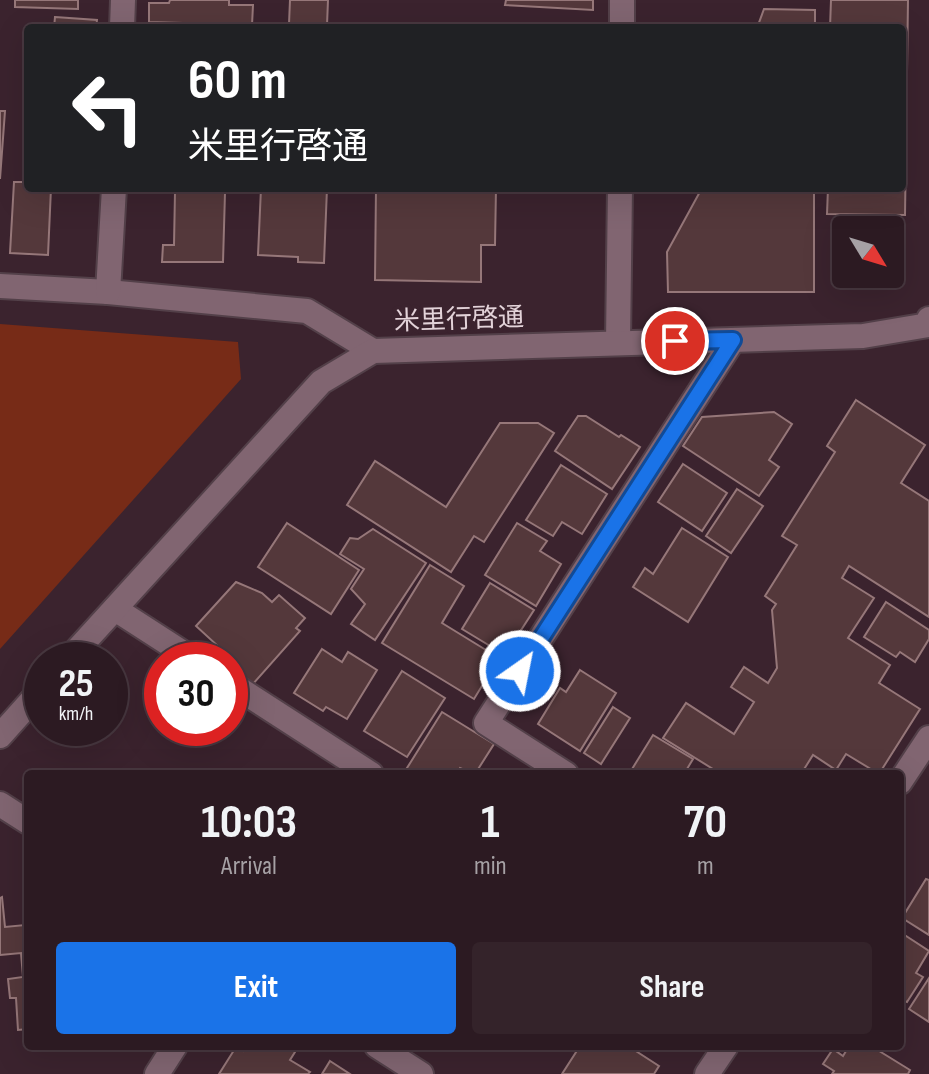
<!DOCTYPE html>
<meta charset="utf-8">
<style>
:root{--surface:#2c1a22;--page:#34232a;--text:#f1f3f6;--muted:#a6a1a5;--line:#483840;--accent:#1a73e8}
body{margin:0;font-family:"Sofia Sans Condensed","Noto Sans JP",sans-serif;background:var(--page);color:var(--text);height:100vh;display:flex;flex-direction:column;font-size:30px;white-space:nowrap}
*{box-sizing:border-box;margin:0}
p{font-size:26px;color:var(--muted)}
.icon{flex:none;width:44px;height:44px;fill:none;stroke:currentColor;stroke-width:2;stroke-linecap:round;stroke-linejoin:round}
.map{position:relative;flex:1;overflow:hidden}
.drawer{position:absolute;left:24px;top:770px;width:880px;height:280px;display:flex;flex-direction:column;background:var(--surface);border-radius:8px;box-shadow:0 8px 32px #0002,0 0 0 2px var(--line)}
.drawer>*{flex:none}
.top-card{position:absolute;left:24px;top:24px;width:882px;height:168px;border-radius:8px;box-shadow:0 8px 32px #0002,0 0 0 2px var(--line);background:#202124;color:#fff;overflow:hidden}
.needle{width:52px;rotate:128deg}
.tools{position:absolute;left:832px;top:216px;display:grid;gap:16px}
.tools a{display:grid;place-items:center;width:72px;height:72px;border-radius:8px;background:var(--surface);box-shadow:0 8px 32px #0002,0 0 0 2px var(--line);font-size:40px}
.speed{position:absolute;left:24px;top:642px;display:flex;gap:16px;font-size:40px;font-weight:700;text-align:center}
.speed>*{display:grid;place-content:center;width:104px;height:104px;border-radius:50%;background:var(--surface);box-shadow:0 8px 32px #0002,0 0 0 2px var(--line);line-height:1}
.speed small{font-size:20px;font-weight:400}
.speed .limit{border:12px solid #d22;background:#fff;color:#111}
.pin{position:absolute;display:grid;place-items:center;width:68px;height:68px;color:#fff;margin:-34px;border:4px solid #fff;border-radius:50%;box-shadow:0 2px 8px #0007}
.me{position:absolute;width:88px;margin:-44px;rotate:33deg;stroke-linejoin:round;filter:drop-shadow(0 0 6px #0008)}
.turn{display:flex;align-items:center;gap:28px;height:168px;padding:0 32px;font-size:36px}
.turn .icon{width:104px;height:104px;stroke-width:2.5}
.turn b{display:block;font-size:56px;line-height:68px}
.eta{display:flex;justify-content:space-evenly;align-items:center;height:136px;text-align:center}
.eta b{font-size:48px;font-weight:700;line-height:56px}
.button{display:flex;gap:16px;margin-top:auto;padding:16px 32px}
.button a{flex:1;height:92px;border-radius:8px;background:var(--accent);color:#fff;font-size:32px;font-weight:700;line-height:92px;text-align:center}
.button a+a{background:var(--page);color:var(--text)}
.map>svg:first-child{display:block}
.green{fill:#772b17}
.building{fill:#54383b;stroke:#967779;stroke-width:2}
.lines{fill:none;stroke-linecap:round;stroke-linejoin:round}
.minor-casing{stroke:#534049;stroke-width:28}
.minor{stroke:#816571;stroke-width:24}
.route-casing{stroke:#114b97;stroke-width:20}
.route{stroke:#1a73e8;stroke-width:14}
.labels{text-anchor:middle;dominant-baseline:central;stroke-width:8;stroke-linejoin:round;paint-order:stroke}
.street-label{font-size:26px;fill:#e3d3d9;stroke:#3b232e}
</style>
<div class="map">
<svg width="929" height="1074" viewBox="0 0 929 1074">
<rect width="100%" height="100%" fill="#3b232e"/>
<polygon class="green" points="0,324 238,342 241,379 0,649"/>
<g class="building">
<polygon points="15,0 78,0 78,9 15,7"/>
<polygon points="170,0 229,0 229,5 253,5 252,25 149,22 149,3 169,3"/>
<polygon points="290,0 328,0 327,25 289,24"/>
<polygon points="506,0 593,0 593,10 505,5"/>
<polygon points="831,0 908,0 905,215 827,214 828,188 902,188 902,28 830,28"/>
<polygon points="764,9 815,10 815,28 757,28"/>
<polygon points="55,17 97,20 96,28 54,28"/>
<polygon points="379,24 449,25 449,28 379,28"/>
<polygon points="0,111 5,111 0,179"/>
<polygon points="14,182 28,182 28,188 51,188 48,255 10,253"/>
<polygon points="261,188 327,188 324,263 298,262 298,257 258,255"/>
<polygon points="376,188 496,188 495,245 481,245 481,282 375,280"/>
<polygon points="702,188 814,188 814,292 668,292 667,252"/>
<polygon points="175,192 225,193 223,262 162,262 163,245 174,245"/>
<polygon points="856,400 925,445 901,483 929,501 929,617 849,566 842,578 874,598 848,638 890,665 879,683 920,709 879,774 846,754 836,770 813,755 801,774 721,774 663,738 686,703 734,734 754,702 731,687 744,667 768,683 777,668 772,610 776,604 765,596 797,545 782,536 835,452 827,446"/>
<polygon points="774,412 792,424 769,460 779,467 759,496 683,446 702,417"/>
<polygon points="578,416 586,416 619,437 621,435 640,447 612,489 555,451"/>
<polygon points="500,423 538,423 554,433 484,542 474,536 451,572 347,505 375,461 446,507"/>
<polygon points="683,464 727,493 702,531 658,502"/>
<polygon points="561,465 607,494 582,534 562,522 553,536 526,520"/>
<polygon points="737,489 763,506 731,553 706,536"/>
<polygon points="287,523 359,570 331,614 258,567"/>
<polygon points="517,523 547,541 540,551 561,564 536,606 485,575"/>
<polygon points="682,528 728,557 688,622 633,587 645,568 653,574"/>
<polygon points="373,529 426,563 375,640 351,624 365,604 351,589 364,569 340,554 350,538 358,539"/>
<polygon points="430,565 464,586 442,623 499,658 474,699 382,643"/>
<polygon points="236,582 262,593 272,602 279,595 305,618 296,628 300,631 252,685 230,665 230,660 215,660 211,656 219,647 196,626"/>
<polygon points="490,583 534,610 505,655 462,629"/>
<polygon points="886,602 929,630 929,639 915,662 900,652 896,657 864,637"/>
<polygon points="322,649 342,662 348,652 377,670 347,719 326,707 323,711 294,693"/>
<polygon points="580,670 616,693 580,751 538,724 560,688 566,692"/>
<polygon points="402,671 445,698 407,757 364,731"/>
<polygon points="613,707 630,718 601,764 584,753"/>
<polygon points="442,712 494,744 475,774 460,768 457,774 418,774 407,768"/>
<polygon points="653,735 693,759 684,774 629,774"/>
<polygon points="926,879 929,880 929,935 902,918"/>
<polygon points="2,897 5,927 25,925 25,931 28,931 28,1029 18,1030 16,998 10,998 8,979 23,977 21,953 0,955 0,898"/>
<polygon points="900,932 929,951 916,973 923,977 907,1002 900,999"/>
<polygon points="929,978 929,1022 909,1009"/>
<polygon points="246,1046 286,1046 295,1052 290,1060 310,1072 308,1074 219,1074 236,1047 243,1051"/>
<polygon points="580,1046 628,1046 659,1066 654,1074 562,1074"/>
<polygon points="849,1046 871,1046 910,1070 908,1074 832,1074 834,1071 823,1064 833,1049 843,1056"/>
<polygon points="330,1061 350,1074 322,1074"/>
</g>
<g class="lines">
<defs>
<g id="minor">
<polyline points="122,28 123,0"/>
<polyline points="622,28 622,0"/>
<polyline points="0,286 108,292 307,311 373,351"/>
<polyline points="108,292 114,188"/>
<polyline points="618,342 620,188"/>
<polyline points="115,609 194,660"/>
<polyline points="68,660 321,382 373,351 863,336 928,325 929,319"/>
<polyline points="230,683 371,774"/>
<polyline points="0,736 42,689"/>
<polyline points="566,774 486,723 733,340"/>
<polyline points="900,782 929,738"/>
<polyline points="0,804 28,822"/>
<polyline points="377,1046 421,1074"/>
<polyline points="157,1074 175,1046"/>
<polyline points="707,1074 726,1046"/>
</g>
</defs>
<use href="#minor" class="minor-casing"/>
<use href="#minor" class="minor"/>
</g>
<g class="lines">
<defs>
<polyline id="route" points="520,671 733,340 675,341"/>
</defs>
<use href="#route" class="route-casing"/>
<use href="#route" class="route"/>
</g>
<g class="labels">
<g class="street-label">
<text transform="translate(459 320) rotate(-2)">米里行啓通</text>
</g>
</g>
</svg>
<div class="tools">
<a><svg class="needle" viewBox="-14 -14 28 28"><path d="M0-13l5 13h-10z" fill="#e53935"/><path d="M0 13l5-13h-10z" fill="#a6a1a5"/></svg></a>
</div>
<div class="speed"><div>25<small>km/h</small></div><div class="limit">30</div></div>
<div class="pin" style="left:675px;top:341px;background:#d93025"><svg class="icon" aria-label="arrive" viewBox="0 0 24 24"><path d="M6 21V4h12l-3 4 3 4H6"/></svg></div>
<svg class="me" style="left:520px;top:671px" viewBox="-20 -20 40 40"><circle r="17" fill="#1a73e8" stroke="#fff" stroke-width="3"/><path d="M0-11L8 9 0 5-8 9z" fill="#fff"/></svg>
<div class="top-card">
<div class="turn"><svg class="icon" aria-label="left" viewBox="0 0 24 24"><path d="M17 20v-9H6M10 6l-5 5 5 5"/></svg><div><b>60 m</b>米里行啓通</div></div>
</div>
<section class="drawer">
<div class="eta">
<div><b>10:03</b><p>Arrival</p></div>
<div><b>1</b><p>min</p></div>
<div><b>70</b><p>m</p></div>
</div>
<div class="button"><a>Exit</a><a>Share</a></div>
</section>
</div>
